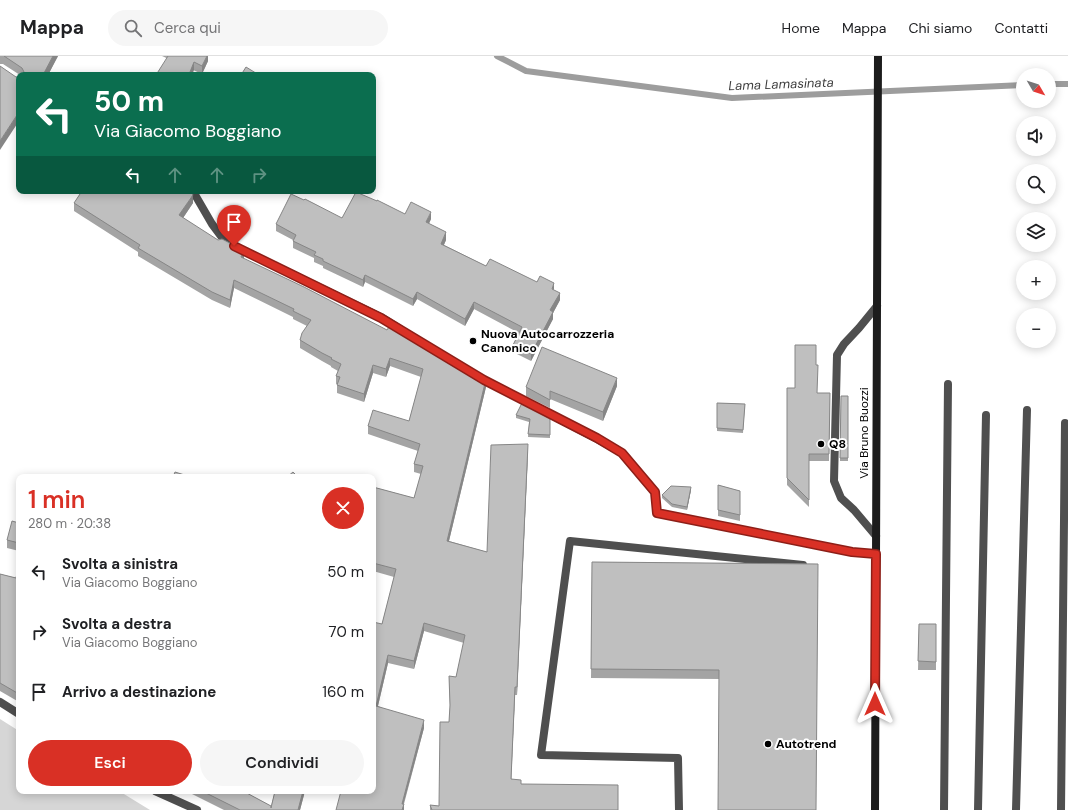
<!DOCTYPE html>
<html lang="it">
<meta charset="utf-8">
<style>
:root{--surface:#fff;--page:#f6f6f6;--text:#202124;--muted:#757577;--line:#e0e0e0;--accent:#d93025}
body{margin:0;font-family:"DM Sans",sans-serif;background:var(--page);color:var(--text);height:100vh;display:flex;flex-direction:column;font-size:15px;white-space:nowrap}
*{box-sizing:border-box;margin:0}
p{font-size:13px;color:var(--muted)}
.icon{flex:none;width:22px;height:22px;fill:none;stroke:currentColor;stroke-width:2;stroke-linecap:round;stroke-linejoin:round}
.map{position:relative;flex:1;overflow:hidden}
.drawer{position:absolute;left:16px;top:418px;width:360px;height:320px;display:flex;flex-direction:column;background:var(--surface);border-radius:8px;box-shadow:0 2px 10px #0003}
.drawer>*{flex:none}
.top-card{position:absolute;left:16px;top:16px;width:360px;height:122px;border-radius:8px;box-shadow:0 2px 10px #0003;background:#0b6e4f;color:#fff;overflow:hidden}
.needle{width:26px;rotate:129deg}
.tools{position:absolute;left:1016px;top:12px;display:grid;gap:8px}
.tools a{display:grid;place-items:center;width:40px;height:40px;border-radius:50%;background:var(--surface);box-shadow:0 2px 10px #0003;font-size:20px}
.pin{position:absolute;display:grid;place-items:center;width:34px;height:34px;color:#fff;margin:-41px -17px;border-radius:50% 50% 50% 0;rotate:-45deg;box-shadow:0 0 4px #0007}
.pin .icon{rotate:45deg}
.me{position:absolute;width:44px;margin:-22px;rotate:0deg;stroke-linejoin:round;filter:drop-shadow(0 0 3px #0008)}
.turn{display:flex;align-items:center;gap:14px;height:84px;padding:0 12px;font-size:18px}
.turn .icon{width:52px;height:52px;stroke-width:2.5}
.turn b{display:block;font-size:28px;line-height:34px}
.lanes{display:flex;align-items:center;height:38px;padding:0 12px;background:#0003;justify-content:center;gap:20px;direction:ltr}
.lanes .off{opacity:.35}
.round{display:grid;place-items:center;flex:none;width:42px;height:42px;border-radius:21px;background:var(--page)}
.headline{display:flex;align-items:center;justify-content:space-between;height:68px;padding:0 12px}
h1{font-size:24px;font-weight:600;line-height:30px;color:var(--accent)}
.cta{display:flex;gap:8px;margin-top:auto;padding:8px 12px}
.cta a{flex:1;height:46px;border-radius:24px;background:var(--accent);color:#fff;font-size:16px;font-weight:600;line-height:46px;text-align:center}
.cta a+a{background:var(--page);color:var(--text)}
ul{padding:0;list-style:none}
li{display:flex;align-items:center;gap:12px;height:60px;padding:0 12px}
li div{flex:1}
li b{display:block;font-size:15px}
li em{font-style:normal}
header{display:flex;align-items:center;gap:24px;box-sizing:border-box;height:56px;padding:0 20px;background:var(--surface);border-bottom:1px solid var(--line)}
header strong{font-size:19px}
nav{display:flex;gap:22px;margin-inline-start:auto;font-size:14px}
.search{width:280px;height:36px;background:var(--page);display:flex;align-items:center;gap:10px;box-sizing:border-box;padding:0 14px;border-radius:22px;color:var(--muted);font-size:15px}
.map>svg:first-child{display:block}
.green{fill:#d6d6d6}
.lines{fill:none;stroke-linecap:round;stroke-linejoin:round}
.stream{stroke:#9d9d9d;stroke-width:6}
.lane{stroke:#4f4f4f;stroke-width:8}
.street{stroke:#4f4f4f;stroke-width:8}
.secondary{stroke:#1c1c1c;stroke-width:8}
.wall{fill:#a4a4a4}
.shaded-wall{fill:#868686}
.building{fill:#bfbfbf;stroke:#868686}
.route-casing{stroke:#8d1f18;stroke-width:10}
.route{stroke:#d93025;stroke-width:7}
.poi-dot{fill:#000;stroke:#fff;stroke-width:1.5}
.labels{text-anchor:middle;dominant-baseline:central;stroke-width:4;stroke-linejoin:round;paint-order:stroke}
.poi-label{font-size:12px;font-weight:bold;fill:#000;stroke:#fff;text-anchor:start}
.street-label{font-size:12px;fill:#000;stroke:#fff}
.water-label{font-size:13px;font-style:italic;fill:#3e3e3e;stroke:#fff}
</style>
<header>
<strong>Mappa</strong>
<div class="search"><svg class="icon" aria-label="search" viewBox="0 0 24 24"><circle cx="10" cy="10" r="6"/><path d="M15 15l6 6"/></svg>Cerca qui</div>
<nav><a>Home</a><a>Mappa</a><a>Chi siamo</a><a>Contatti</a></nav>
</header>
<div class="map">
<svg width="1068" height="754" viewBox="0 0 1068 754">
<rect width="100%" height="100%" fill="#fff"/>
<polygon class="green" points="0,663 19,675 19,735 119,735 150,754 0,754"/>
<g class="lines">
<g class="stream">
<polyline points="497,0 526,15 732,42 1023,29"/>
<polyline points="1049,28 1068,28"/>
</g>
<g class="lane">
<polyline points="876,480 854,454 841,442 834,425 837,299 844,288 859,272 877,250"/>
<polyline points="0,646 19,658"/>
<polyline points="155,735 197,754"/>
<polyline points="679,754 678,702 541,699 570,485 803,509"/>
<polyline points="944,754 948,328"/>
<polyline points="978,754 986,359"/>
<polyline points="1016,754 1027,354"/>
<polyline points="1061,754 1065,367"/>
</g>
<g class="street">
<polyline points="190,135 194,137 212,168 221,180 234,190 381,261 400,273"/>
<polyline points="477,320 597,383 622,397 655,436 657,457 852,496 876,498"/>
</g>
<polyline class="secondary" points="875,754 878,0"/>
</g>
<g class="wall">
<polygon points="0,0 58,0 48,19 20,19 3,8 0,8"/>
<polygon points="162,0 208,0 208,5 202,18"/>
<polygon points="74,147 193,147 183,162 244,203 486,331 449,485 487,496 528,396 517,639 515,639 511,723 521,728 618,754 430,754 430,749 439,750 449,666 450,652 449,620 456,621 464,587 424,575 414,613 388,607 378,650 424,672 404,748 404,754 341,735 382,568 394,521 373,515 373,431 414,442 421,418 414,416 414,408 418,395 368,378 368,370 409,365 421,321 390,310 386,321 373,317 364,346 337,337 337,328 336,328 336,320 338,315 331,311 331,310 322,305 300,292 300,284 307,270 293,263 293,261 234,232 230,252 212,244 138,200 138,196 74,155"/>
<polygon points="405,158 431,163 429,168 446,184 444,189 486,210 554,234 560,244 553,257 553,263 531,305 513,296 513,289 519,277 474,253 465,270 417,243 413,250 365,226 363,231 323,212 323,210 314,206 314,202 293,192 293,184 276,175 276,168 342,162"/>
<polygon points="816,309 817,337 830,337 829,405 809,405 809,451 787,429 787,332 795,332"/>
<polygon points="617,330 603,365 550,343 550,352 526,340 526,331"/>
<polygon points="841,340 848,340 848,405 840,405"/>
<polygon points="717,347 745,348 743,377 717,375"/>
<polygon points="516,359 550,361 550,382 528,381 529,366 516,362"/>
<polygon points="718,429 740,435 740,465 718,460"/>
<polygon points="691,434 687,454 672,451 662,442 662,439"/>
<polygon points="19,467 19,495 7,492 7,484"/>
<polygon points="592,506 818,508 719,623 591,622"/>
<polygon points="19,508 19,646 0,635 0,518 16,522"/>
<polygon points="919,568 936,568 936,614 918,614"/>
<polygon points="192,735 243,735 271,750 275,735 305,735 300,754 224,754 192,738"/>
</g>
<g class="shaded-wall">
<polygon points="53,0 58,0 48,19 43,19"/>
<polygon points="207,0 208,0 208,5 202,18 202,10"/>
<polygon points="194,6 194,14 192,19 190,16"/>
<polygon points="19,56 19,65 0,94 0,85"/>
<polygon points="193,139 193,147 179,168 179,159"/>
<polygon points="431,156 431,163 426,173 426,166"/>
<polygon points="446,176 446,184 441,195 441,188"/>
<polygon points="244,194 244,203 241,209 241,201"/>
<polygon points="365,219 365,226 363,231 363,224"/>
<polygon points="234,224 234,232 230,252 230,244"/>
<polygon points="554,227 554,234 552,233"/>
<polygon points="417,236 417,243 413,250 413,243"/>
<polygon points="560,237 560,244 553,257 553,263 531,305 531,298 550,254"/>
<polygon points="474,246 474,253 465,270 465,263"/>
<polygon points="390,302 390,310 386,321 386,313"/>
<polygon points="373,309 373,317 364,346 364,338"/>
<polygon points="617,322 617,330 603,365 603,356"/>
<polygon points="486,323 486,331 447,493 447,485"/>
<polygon points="528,388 528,396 517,639 517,631"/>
<polygon points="691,431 691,434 687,454 687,451"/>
<polygon points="424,567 424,575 414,613 414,605"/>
<polygon points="388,599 388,607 376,658 376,650"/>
<polygon points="515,631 515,639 511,731 511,723"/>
<polygon points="424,664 424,672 402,753 404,748 404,754 402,754 402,748"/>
<polygon points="303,735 305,735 300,754 298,754"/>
</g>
<g class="building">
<polygon points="4,0 53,0 43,19 23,19 24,16 22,12"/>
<polygon points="168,0 207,0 202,10 194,6 190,16 195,19 156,19"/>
<polygon points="0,10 16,21 19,21 19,56 0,85"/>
<polygon points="246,11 259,19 241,19"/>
<polygon points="82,135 191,135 193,139 179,159 218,184 222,183 244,194 241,201 304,231 387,274 392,266 486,323 447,485 487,496 491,389 528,388 517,631 515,631 511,723 521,724 521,728 618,729 618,754 432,754 430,749 439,750 440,666 449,666 450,649 449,620 456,621 465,579 424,567 414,605 388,599 376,650 424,664 402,748 404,748 402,754 336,754 341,735 373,735 373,566 382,568 396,513 373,507 373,431 414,442 423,410 414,408 420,388 368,370 373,354 409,365 423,313 390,302 386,313 373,309 364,338 337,329 340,321 336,320 341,308 331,303 332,302 322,297 300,284 302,277 311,264 293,255 294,253 234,224 230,244 212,236 138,192 140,189 74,147"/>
<polygon points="356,136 377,145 377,144 405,158 411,146 431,156 426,166 446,176 441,188 486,210 490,203 537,226 540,220 554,227 552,233 560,237 550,254 553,256 531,298 513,289 522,271 474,246 465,263 417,236 413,243 365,219 363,224 323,205 323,203 314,199 316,196 293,185 296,179 276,168 291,138 304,144 305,143 342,162"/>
<polygon points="795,289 816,289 816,309 818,309 817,337 830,337 829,398 809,398 809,444 787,422 787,332 795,332"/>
<polygon points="542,291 617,322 603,356 550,335 550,344 526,331"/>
<polygon points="841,340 848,340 848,402 840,402"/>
<polygon points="522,347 550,361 550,379 528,378 530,363 516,359"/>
<polygon points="717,347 745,348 743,374 717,372"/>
<polygon points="175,416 191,421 173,421"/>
<polygon points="293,416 298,421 287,421"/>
<polygon points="718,429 740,435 740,459 718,454"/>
<polygon points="671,430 691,431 687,451 672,448 662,439"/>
<polygon points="12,465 19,467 19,487 7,484"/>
<polygon points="592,506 818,508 816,754 718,754 719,614 591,613"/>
<polygon points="19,508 19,638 0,627 0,518 16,522"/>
<polygon points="919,568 936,568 936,606 918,605"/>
<polygon points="202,735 243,735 271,750 271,752 275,735 303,735 298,754 240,754"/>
</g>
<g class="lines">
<defs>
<polyline id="route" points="234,190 381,262 484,324 597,382 622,397 655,436 657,457 852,496 876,498 875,648"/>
</defs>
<use href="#route" class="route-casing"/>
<use href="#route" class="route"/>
</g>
<g class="poi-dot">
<circle cx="473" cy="285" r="4"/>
<circle cx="821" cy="388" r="4"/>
<circle cx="768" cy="688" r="4"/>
</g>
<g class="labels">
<g class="poi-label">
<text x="481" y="278">Nuova Autocarrozzeria<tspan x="481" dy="14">Canonico</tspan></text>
<text x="829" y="388">Q8</text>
<text x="776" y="688">Autotrend</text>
</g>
<g class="street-label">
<text transform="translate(864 377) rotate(-90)">Via Bruno Buozzi</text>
</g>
<g class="water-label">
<text transform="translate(781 28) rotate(-2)">Lama Lamasinata</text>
</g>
</g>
</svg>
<div class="tools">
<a><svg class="needle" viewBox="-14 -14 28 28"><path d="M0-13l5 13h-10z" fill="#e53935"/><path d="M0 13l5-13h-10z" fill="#757577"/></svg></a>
<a><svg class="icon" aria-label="sound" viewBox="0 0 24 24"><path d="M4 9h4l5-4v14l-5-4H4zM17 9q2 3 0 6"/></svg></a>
<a><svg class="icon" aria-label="search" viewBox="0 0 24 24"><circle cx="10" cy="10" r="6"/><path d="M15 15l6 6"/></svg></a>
<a><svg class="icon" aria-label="layers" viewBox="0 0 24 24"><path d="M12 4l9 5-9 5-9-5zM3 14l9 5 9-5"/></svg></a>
<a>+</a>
<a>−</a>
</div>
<div class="pin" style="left:234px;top:190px;background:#d93025"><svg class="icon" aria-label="arrive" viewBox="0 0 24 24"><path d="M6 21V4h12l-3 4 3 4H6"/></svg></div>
<svg class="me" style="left:875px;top:648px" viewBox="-20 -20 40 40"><path d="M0-17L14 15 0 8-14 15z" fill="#d93025" stroke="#fff" stroke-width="4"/></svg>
<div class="top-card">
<div class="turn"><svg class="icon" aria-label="left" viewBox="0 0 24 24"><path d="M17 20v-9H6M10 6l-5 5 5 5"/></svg><div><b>50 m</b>Via Giacomo Boggiano</div></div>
<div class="lanes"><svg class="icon" aria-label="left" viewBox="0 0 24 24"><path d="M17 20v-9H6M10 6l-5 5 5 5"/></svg><svg class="icon off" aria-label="ahead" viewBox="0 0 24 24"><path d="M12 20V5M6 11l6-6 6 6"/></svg><svg class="icon off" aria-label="ahead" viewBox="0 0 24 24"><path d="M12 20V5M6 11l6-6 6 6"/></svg><svg class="icon off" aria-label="right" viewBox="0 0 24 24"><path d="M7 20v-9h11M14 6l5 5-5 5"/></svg></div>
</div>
<section class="drawer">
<div class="headline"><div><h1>1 min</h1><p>280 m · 20:38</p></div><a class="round" style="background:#d93025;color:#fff"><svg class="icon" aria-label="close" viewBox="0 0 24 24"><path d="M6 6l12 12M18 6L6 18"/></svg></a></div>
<ul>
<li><svg class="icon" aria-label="left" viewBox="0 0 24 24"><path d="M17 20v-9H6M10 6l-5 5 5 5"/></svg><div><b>Svolta a sinistra</b><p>Via Giacomo Boggiano</p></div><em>50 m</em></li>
<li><svg class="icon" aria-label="right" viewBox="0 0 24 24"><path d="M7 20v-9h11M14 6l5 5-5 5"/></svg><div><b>Svolta a destra</b><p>Via Giacomo Boggiano</p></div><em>70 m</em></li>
<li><svg class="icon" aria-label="arrive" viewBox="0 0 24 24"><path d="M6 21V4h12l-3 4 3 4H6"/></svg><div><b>Arrivo a destinazione</b></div><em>160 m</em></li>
</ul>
<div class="cta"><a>Esci</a><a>Condividi</a></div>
</section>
</div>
